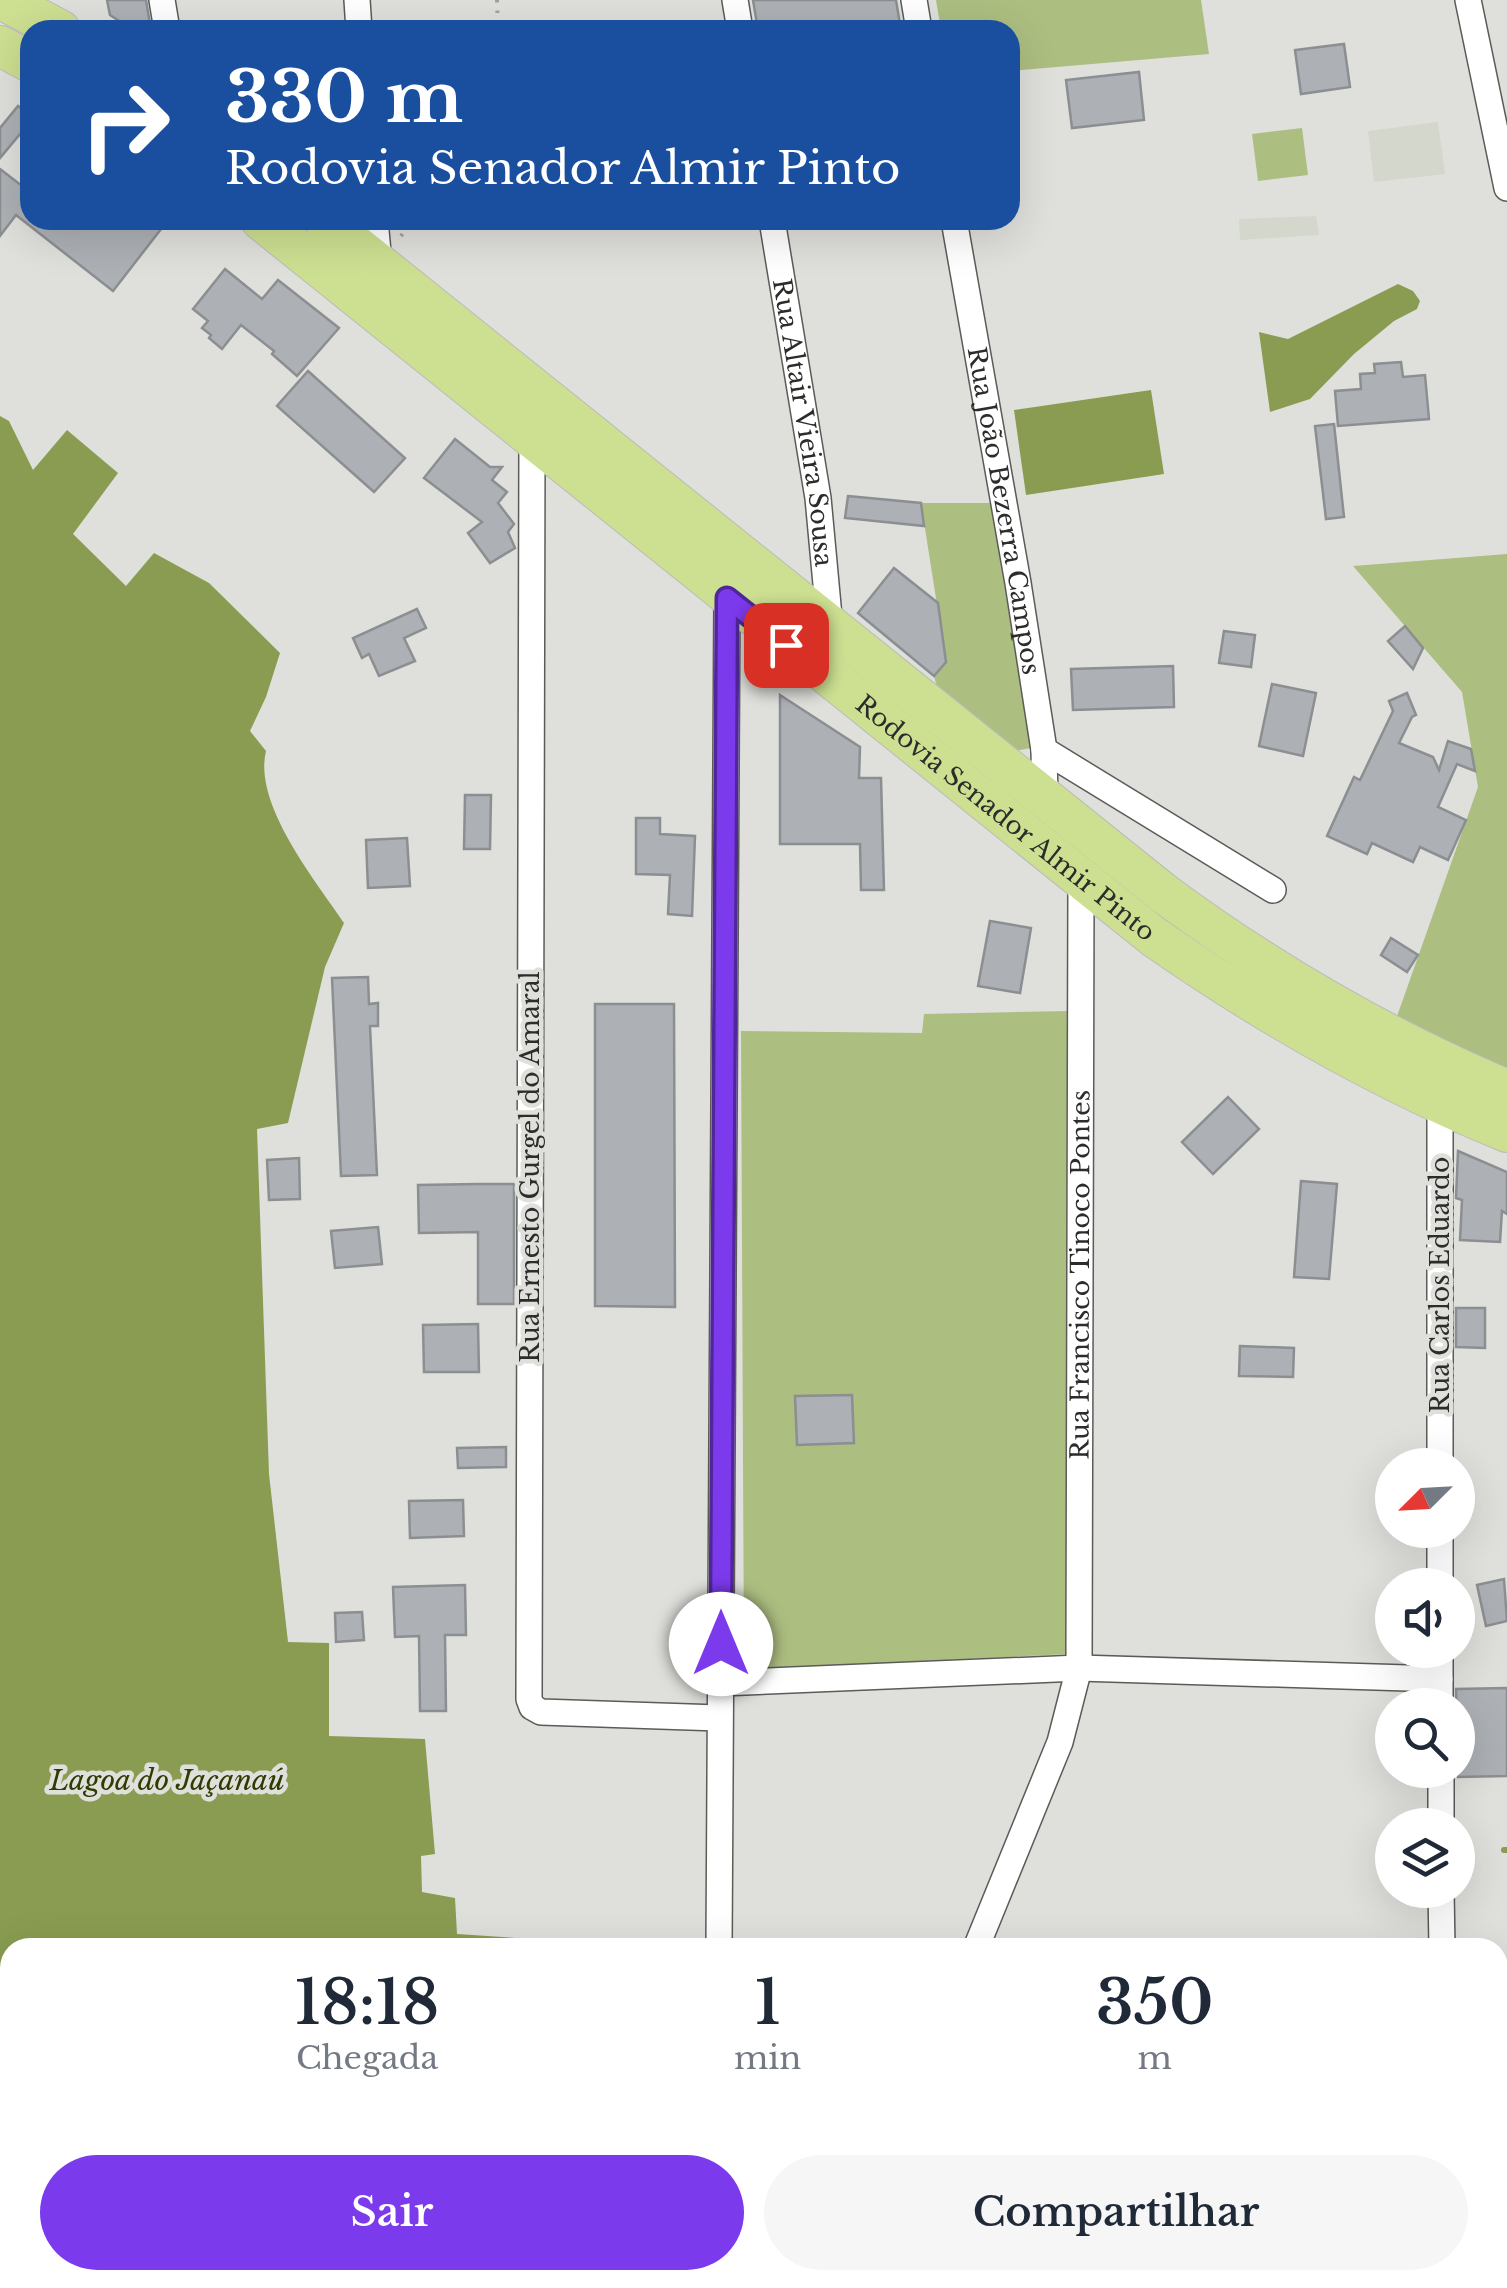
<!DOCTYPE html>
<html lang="pt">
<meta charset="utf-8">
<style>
:root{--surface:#fff;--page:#f6f6f7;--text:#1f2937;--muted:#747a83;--accent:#7c3aed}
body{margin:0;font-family:"Libre Baskerville",serif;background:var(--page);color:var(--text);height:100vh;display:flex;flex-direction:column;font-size:38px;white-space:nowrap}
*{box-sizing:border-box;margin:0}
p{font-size:32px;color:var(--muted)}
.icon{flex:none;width:55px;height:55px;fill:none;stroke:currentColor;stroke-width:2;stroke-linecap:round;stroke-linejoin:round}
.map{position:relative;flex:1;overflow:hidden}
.side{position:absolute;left:0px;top:1938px;width:1508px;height:352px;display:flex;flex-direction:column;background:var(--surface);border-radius:30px 30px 0 0;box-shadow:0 10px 40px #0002}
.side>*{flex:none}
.top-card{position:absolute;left:20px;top:20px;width:1000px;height:210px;border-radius:30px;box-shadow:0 10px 40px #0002;background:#1a4fa0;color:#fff;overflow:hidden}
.needle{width:65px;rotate:246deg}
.fabs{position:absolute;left:1375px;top:1448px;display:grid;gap:20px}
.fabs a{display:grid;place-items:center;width:100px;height:100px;border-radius:50%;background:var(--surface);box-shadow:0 10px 40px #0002;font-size:50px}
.pin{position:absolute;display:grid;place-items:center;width:85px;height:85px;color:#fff;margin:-42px;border-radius:20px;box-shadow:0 5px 15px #0006}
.me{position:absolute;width:110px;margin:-55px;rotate:0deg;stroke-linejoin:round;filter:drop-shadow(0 0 8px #0008)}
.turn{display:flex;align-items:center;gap:35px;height:210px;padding:0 40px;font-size:45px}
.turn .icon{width:130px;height:130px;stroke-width:2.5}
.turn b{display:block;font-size:70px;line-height:85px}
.eta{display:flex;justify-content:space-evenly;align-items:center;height:170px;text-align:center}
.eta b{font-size:60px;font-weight:600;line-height:70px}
.primary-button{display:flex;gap:20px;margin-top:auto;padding:20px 40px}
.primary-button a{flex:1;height:115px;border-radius:60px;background:var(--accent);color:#fff;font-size:40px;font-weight:600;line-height:115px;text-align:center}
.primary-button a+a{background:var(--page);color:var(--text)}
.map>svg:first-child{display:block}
.built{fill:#d4d7cb}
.green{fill:#adbe81}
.water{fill:#899c51}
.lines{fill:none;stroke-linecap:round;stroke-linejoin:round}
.stream{stroke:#899c51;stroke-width:6}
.building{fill:#adb0b4;stroke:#8b8f92;stroke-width:2.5}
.minor-casing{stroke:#5b5c58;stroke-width:28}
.tertiary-casing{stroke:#5b5c58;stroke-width:35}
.primary-casing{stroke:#bbb;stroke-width:42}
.path{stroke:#a1a19e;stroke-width:4;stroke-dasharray:2.5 8;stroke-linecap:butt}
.minor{stroke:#fff;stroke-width:25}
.tertiary{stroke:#fff;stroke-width:32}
.primary{stroke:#cddf91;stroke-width:40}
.route-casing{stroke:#51269a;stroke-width:25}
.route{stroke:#7c3aed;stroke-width:18}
.labels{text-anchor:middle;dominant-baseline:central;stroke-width:9;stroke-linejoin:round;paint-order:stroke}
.street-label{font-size:25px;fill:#2c2c2a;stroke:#dfe0db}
.water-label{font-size:28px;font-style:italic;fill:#2f3b00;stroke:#dfe0db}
</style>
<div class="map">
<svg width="1507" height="2288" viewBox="0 0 1507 2288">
<rect width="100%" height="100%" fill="#dfe0db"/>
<g class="built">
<polygon points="1438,122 1445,174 1374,182 1368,131"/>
<polygon points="1316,216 1319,235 1240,240 1239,219"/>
</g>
<g class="green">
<polygon points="936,0 1201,0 1209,54 1010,71 1010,30 941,30"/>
<polygon points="1302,128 1308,175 1258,181 1252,134"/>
<polygon points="921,503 991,503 1031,748 1015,751 937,687 934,676 946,662"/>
<polygon points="1507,554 1507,1075 1395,1022 1478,787 1462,692 1353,566"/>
<polygon points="1070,1011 1069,1654 744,1670 741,1031 922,1033 924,1014"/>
</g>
<g class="water">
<polygon points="1398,284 1413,291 1420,301 1417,309 1394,321 1354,354 1310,399 1270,412 1259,332 1288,339"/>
<polygon points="1151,390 1164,474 1026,495 1014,410"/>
<path d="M0 416 9 421 33 470 67 430 118 473 73 534 126 586 154 553 209 583 280 653 266 697 250 731 266 751C253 804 315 880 344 923L325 967 288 1123 257 1129 269 1474 288 1642 329 1643V1736L425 1739 435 1854 421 1856 422 1892 455 1898 457 1934 546 1940 545 1948H10V2280H327L331 2288H0Z"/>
</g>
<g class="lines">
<g class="stream">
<polyline points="1504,1850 1507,1850"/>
<polyline points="767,2288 768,2280"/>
</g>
</g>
<g class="building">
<polygon points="107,0 146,0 151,30 133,30 110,15"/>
<polygon points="753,0 896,0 901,30 758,30"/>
<polygon points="1344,44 1350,87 1301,94 1295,50"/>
<polygon points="1139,72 1144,120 1072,128 1066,80"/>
<polygon points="18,106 30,115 30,122 0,158 0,128"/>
<polygon points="0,169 30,192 30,220 168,220 113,291 16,215 0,236"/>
<polygon points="225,269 262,299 278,280 339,328 297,376 272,354 274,351 241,325 222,349 209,338 211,335 202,328 208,321 193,309"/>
<polygon points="1401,362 1403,377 1425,375 1429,419 1338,426 1335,391 1361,389 1360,374 1375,373 1374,364"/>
<polygon points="308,371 405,458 374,492 277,406"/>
<polygon points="1334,424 1344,517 1326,519 1315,426"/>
<polygon points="455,439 490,467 502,467 492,480 507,492 498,503 514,524 508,532 515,548 490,563 468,533 482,522 424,478"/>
<polygon points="848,496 921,503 924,526 845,518"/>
<polygon points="894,568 938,603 946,662 934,676 858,613"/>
<polygon points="417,609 426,628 404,638 415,661 379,676 369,654 362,658 353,638"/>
<polygon points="1405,626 1423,648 1413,669 1388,641"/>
<polygon points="1224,631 1255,635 1251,667 1219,663"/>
<polygon points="1173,666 1174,707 1073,710 1071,669"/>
<polygon points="1272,684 1316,693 1303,756 1259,746"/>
<polygon points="1407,693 1416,715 1412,717 1399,743 1433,757 1439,770 1448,741 1471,749 1475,771 1457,764 1438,807 1466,820 1448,860 1420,847 1413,862 1372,843 1367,854 1327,836 1354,777 1360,780 1393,711 1389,701"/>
<polygon points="780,695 860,747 859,778 881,778 884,890 861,890 860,844 780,844"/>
<polygon points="465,795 491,795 490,849 464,849"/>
<polygon points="636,818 660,818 660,834 695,836 692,916 668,914 670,875 636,874"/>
<polygon points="407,838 410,886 368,888 366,840"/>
<polygon points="990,921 1031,928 1020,993 978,986"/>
<polygon points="1391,938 1418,955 1407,972 1381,955"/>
<polygon points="368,977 369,1004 378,1003 378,1026 370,1026 377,1175 341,1176 332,978"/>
<polygon points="595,1004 674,1004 675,1307 595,1306"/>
<polygon points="1228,1097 1259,1129 1213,1174 1182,1142"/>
<polygon points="1458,1151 1507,1172 1507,1214 1502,1211 1500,1242 1460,1240 1462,1200 1456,1198"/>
<polygon points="299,1158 300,1199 269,1200 267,1160"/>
<polygon points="1301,1181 1337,1184 1329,1279 1294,1277"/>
<polygon points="478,1184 514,1184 514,1304 478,1304 478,1232 419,1233 418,1185"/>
<polygon points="378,1227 382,1264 335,1268 331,1231"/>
<polygon points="1456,1308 1485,1308 1485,1348 1456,1347"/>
<polygon points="478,1324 479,1372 424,1372 423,1325"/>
<polygon points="1240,1346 1294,1348 1293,1377 1239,1376"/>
<polygon points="852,1395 854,1443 797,1445 795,1396"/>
<polygon points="506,1447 506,1467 458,1468 457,1448"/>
<polygon points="463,1500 464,1536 410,1538 409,1501"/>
<polygon points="1504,1579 1507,1621 1486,1626 1477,1585"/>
<polygon points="465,1585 466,1635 445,1635 446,1711 420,1711 419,1636 395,1637 393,1587"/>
<polygon points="362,1612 364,1640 336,1642 335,1613"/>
<polygon points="1507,1688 1507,1776 1458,1777 1456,1689"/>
</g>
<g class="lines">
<defs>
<g id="minor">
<polyline points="162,0 167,30"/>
<polyline points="357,0 359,30"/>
<polyline points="735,0 740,30"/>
<polyline points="914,0 919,30"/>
<polyline points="1468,0 1507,188"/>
<polyline points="375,220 379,263"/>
<path id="s1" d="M772 220 818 498 830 627"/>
<path id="s2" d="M954 220 1018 583 1044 750 1045 801"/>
<polyline points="532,438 529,1699 532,1707 541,1712 719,1718"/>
<polyline points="1044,750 1273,890"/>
<polyline points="1440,1465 1440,1105"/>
<polyline points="1440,1585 1440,1530"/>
<polyline points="1440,1650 1440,1705"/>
<polyline points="721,1683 1079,1668 1440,1679"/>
<polyline points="1441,1770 1441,1825"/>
<polyline points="1441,1890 1442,1948"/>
<polyline points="719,1948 727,597"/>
<path id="s3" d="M976 1948 1060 1742 1079 1668 1081 882"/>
<polyline points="1498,2138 1507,2176"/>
<polyline points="1204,2280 1206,2288"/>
<polyline points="393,2288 404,2280"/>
</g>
<g id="tertiary">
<polyline points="1498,2099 1507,2097"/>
<polyline points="901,2288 902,2280"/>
</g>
<g id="primary">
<polyline points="3,0 60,30"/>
<polyline points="0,46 30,62"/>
<path id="s4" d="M261 220 1154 937C1266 1015 1381 1081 1507 1132"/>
<path d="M324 220 1162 892C1270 972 1384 1038 1507 1090"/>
</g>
</defs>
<use href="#minor" class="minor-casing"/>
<use href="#tertiary" class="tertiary-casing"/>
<use href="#primary" class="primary-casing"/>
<g class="path">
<polyline points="497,0 498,30"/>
<polyline points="401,236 413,220"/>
</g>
<use href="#minor" class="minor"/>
<use href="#tertiary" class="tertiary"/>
<use href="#primary" class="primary"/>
</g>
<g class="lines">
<defs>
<polyline id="route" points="721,1644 727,598 786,645"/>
</defs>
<use href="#route" class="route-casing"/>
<use href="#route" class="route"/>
</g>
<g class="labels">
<g class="street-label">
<text stroke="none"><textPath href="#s1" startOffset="205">Rua Altair Vieira Sousa</textPath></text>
<text stroke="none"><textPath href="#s2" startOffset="295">Rua João Bezerra Campos</textPath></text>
<text stroke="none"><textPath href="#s4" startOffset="955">Rodovia Senador Almir Pinto</textPath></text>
<text transform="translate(530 1167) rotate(-90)">Rua Ernesto Gurgel do Amaral</text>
<text stroke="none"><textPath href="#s3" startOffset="692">Rua Francisco Tinoco Pontes</textPath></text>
<text transform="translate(1440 1285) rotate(-90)">Rua Carlos Eduardo</text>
</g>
<g class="water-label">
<text x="167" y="1780">Lagoa do Jaçanaú</text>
</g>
</g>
</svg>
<div class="fabs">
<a><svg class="needle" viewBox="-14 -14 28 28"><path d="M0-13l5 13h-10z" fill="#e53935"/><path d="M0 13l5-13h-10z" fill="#747a83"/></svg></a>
<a><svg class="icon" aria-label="sound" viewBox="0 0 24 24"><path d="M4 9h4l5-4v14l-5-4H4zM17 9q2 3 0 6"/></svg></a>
<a><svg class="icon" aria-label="search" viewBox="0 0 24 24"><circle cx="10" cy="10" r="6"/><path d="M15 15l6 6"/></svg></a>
<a><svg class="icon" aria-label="layers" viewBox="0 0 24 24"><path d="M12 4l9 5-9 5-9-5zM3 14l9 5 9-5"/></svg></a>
</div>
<div class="pin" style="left:786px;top:645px;background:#d93025"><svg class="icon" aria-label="arrive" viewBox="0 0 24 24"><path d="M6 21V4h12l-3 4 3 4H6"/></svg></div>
<svg class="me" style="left:721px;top:1644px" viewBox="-20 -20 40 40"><circle r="19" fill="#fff"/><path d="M0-13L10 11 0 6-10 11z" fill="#7c3aed"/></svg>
<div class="top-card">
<div class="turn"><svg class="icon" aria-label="right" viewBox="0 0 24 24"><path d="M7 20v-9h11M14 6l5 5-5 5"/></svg><div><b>330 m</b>Rodovia Senador Almir Pinto</div></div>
</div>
<section class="side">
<div class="eta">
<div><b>18:18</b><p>Chegada</p></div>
<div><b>1</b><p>min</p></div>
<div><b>350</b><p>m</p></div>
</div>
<div class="primary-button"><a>Sair</a><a>Compartilhar</a></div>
</section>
</div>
